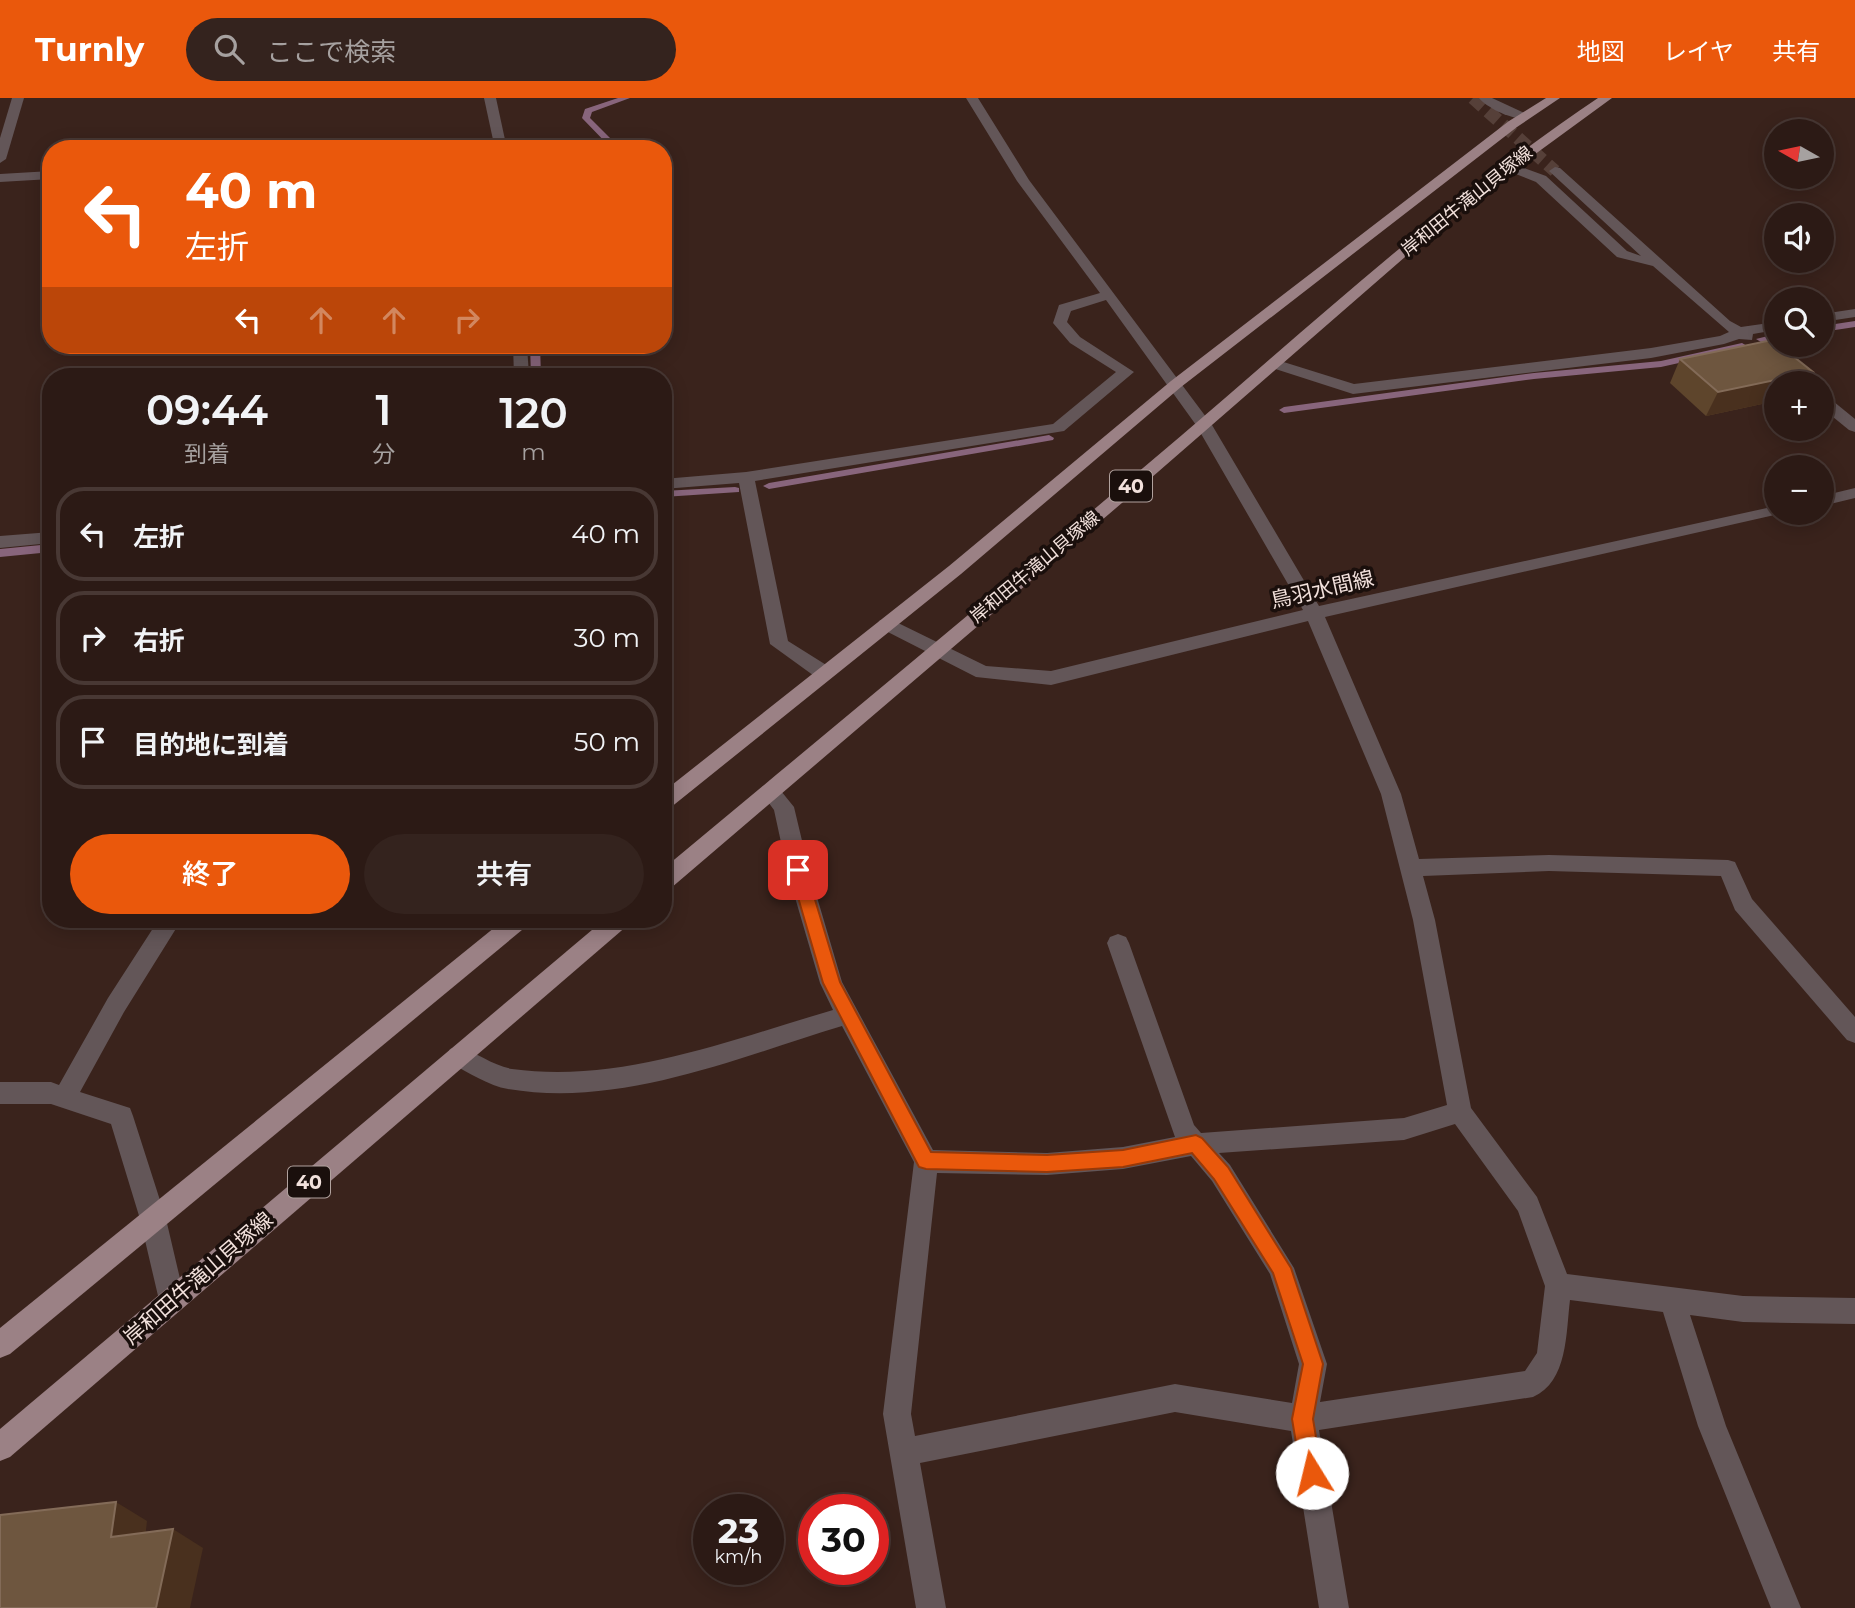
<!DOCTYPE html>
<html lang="ja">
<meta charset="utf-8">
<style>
:root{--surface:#2c1a15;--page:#34231e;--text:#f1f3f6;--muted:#a6a1a0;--line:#483834;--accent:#ea580c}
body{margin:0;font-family:Montserrat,"Noto Sans JP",sans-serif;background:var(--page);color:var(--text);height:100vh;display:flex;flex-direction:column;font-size:26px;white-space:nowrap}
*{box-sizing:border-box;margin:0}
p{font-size:23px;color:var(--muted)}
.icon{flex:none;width:38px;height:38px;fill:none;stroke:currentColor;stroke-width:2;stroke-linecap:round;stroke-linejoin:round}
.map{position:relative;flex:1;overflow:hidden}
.side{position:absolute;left:42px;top:270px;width:630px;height:560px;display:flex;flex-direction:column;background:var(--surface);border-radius:28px;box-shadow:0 4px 18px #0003,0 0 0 2px var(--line)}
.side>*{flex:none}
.top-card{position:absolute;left:42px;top:42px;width:630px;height:214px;border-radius:28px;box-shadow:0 4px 18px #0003,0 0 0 2px var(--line);background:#ea580c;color:#fff;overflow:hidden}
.needle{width:46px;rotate:279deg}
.tools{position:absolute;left:1764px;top:21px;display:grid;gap:14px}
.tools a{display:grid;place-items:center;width:70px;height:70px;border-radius:50%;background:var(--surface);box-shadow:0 4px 18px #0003,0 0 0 2px var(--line);font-size:35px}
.speed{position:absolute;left:693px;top:1396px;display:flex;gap:14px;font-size:35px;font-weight:700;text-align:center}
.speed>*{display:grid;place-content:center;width:91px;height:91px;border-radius:50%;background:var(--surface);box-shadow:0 4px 18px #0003,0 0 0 2px var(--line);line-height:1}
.speed small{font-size:18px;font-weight:400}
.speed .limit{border:10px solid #d22;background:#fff;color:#111}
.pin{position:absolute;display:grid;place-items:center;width:60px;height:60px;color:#fff;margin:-30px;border-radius:14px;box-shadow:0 4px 10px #0006}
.me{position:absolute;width:77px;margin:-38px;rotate:351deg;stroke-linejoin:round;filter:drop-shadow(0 0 5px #0008)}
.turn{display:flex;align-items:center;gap:24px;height:147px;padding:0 28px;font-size:32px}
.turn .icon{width:91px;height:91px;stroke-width:2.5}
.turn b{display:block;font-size:49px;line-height:60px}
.lanes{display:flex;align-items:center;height:66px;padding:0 28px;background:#0003;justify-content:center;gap:35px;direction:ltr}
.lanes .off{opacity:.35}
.eta{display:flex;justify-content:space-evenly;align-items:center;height:119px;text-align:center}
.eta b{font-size:42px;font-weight:600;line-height:49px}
.button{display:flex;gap:14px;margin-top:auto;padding:14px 28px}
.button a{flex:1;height:80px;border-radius:42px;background:var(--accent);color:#fff;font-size:28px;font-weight:600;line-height:80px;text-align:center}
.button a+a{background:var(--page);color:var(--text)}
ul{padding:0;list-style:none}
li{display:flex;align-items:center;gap:21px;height:94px;margin:0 14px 10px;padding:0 14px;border:4px solid var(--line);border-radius:28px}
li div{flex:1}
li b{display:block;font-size:26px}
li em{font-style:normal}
header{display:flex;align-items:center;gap:42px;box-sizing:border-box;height:98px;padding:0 35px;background:var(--accent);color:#fff}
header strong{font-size:33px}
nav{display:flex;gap:38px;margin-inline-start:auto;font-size:24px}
.search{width:490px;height:63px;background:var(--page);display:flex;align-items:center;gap:18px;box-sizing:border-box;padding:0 24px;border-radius:38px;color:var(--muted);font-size:26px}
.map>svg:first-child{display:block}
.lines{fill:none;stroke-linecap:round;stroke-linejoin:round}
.stream{fill:#88657c;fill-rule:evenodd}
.minor-tunnel{stroke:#564039;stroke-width:13;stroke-dasharray:13 7;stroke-linecap:butt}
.minor{fill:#635658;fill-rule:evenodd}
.major{fill:#9b8185;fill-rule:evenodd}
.wall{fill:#5e452c}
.shaded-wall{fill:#49301e}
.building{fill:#6e563f;stroke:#836b58;stroke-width:2}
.route{fill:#ea580c;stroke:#983908;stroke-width:2}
.labels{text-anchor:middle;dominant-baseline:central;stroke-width:7;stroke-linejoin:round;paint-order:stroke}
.far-street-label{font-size:18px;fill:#f2e1dc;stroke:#1a0f0c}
.shield{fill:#1a0f0c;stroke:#b1a29e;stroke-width:2}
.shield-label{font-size:19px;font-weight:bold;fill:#f2e1dc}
.street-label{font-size:21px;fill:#f2e1dc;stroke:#1a0f0c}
</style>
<header>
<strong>Turnly</strong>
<div class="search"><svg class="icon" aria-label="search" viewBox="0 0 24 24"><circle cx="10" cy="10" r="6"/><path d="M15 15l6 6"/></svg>ここで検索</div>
<nav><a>地図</a><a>レイヤ</a><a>共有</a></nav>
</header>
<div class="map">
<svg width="1855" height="1510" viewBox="0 0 1855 1510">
<rect width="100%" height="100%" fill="#3a231c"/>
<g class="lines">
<g class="stream">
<polygon points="618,0 630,0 592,14 590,20 621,51 612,51 582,20 585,11"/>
<polygon points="1855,223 1855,229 1822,234 1822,228"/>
<polygon points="1776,236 1776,242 1761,244 1756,241"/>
<polygon points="1742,245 1747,248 1746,250 1661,269 1534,281 1284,315 1279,312 1284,309 1534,275 1661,263"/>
<polygon points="530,247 540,247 541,278 531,278"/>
<polygon points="1049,337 1054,340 1053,342 769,391 763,388 769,385"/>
<polygon points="735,389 739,390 739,394 663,399 663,393"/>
<polygon points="51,446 51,454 0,459 0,451"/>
</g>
<polyline class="minor-tunnel" points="1473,0 1555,73"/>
<g class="minor">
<polygon points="12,0 24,0 6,61 0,65 0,40"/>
<polygon points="484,0 496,0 507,51 495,51"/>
<path d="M966 0H978L1029 82 1212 327 1319 508 1776 408V415H1783L1325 519 1401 696 1419 761 1549 757 1728 762 1735 764 1752 801 1855 919V945L1847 942 1735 812 1721 778 1549 773 1423 778 1435 822 1471 1010 1537 1099 1567 1176 1743 1198 1855 1200V1226L1743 1224 1690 1217 1726 1328 1801 1510H1771L1698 1328 1663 1214 1570 1202C1566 1234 1568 1284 1533 1299L1319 1332 1349 1510H1319L1291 1333 1175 1314 920 1365 946 1510H916L883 1316 914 1064 842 928C736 960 621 1010 508 991 489 988 468 974 450 965L446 958 450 951 458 948C475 954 494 968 512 971 621 986 730 942 833 912L820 885 787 772 774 712 760 693 763 688 770 685 777 688 794 709 809 772 842 884 933 1052 1047 1055 1123 1049 1175 1039 1107 845 1110 839 1118 836 1126 839 1129 845 1194 1027 1201 1035 1404 1020 1447 1007 1413 822 1381 696 1308 523 1051 587 976 579 880 530 877 526 880 522H892L986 568 1051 573 1303 512 1196 327 1106 202 1071 213 1067 224 1080 239 1134 274 1064 333 755 383 788 543 831 570 833 575 831 580H817L770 546 739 385 663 391V381L746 374 1053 326 1116 274 1070 245 1053 225 1059 207 1100 195 1017 83ZM1455 1026 1518 1113 1545 1188 1537 1255 1525 1273 1320 1304 1327 1266 1294 1170 1230 1067 1219 1055 1404 1042ZM1191 1058 1212 1083 1270 1176 1299 1266 1292 1305 1175 1286 915 1338 911 1316 937 1075 1047 1077 1123 1071Z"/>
<path d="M1479 0H1492L1531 18C1519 26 1488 11 1479 0Z"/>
<polygon points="1508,64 1546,78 1627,153 1641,158 1549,73 1555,69 1560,70 1730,223 1741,229 1776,224 1776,232 1753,236 1752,242 1739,241 1724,246 1651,260 1353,296 1269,269 1266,266 1274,261 1354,286 1651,250 1720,238 1729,234 1653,168 1617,159 1536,84 1503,71 1503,65"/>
<polygon points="51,73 51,81 0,84 0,76"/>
<polygon points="1855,211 1855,219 1822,224 1822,216"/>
<polygon points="513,247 527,247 529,278 514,278"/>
<polygon points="1822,297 1828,299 1855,321 1855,334 1849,332 1822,310"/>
<polygon points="1855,390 1855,400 1822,408 1822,398"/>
<polygon points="51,434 51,445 0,450 0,438"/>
<polygon points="159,821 182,821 124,914 80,994 130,1010 133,1018 166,1121 185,1202 181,1211 172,1215 163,1211 159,1202 140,1121 111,1026 51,1006 0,1006 0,984 51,984 59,987 108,900"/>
</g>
<g class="major">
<polygon points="1546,0 1560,0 1517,29 1181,289 961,476 670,710 663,713 663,694 949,468 1171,283 1509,23"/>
<path d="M1598 0H1612L1505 78 1405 159 1143 387 671 790 663 792V771C836 627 1010 483 1182 337 1318 221 1449 100 1598 0Z"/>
<polygon points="505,821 531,821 528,827 10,1256 0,1260 0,1230"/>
<polygon points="605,821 631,821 628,827 10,1359 0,1363 0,1331"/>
</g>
</g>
<polygon class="wall" points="1680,261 1776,285 1776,303 1706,318 1670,285"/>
<g class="shaded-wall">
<polygon points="1813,274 1807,285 1776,285 1776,303 1706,318 1718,294"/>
<polygon points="116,1404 147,1423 143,1458 111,1439"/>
<polygon points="173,1431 203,1450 190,1510 156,1510"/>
</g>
<g class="building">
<polygon points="1772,242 1776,245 1776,247 1779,247 1813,274 1718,294 1680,261"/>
<polygon points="116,1404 111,1439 173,1431 156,1510 0,1510 0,1417"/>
</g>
<polygon class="route" points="798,766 806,772 840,884 931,1054 1047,1057 1123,1052 1196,1037 1202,1040 1228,1069 1291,1170 1323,1266 1313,1321 1322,1375 1319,1383 1312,1386 1304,1383 1301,1375 1292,1321 1303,1266 1273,1175 1214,1081 1192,1055 1123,1069 1047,1074 926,1071 919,1069 823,885 790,772"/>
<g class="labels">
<g class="far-street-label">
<text transform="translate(1467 103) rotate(-39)">岸和田牛滝山貝塚線</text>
<text transform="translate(1035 469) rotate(-40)">岸和田牛滝山貝塚線</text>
</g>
<g class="shield">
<rect x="1110" y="372.5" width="42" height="31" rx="5"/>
<rect x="288" y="1068.5" width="42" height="31" rx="5"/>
</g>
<g class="shield-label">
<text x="1131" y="388">40</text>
<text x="309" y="1084">40</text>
</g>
<g class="street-label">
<text transform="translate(1322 491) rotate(-13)">鳥羽水間線</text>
<text transform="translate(198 1180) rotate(-41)">岸和田牛滝山貝塚線</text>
</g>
</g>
</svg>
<div class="tools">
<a><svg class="needle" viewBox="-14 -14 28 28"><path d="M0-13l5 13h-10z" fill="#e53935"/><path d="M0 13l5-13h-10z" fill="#a6a1a0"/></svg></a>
<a><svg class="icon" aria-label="sound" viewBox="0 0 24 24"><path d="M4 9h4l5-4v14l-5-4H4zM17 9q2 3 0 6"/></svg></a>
<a><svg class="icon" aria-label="search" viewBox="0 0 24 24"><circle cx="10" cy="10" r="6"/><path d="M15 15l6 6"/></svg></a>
<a>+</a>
<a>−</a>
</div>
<div class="speed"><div>23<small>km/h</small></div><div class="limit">30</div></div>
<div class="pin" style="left:798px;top:772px;background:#d93025"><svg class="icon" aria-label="arrive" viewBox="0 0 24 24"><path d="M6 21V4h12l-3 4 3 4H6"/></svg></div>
<svg class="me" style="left:1312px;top:1375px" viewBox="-20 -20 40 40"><circle r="19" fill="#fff"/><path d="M0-13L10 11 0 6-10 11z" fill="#ea580c"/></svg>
<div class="top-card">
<div class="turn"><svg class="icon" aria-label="left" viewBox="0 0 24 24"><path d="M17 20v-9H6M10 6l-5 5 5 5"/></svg><div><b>40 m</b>左折</div></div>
<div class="lanes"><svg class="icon" aria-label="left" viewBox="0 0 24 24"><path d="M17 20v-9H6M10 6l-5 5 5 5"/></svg><svg class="icon off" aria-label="ahead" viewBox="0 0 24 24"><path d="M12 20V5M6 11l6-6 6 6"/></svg><svg class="icon off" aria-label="ahead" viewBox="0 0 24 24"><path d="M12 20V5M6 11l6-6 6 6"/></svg><svg class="icon off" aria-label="right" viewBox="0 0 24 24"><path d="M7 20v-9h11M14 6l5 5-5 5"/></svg></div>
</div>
<section class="side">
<div class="eta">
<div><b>09:44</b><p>到着</p></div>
<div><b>1</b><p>分</p></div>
<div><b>120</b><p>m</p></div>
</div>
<ul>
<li><svg class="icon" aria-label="left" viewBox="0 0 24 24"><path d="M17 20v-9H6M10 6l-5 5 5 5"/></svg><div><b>左折</b></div><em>40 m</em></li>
<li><svg class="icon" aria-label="right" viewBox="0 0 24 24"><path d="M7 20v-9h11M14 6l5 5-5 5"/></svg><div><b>右折</b></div><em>30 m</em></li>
<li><svg class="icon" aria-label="arrive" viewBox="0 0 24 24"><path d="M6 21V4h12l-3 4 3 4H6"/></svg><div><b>目的地に到着</b></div><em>50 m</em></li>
</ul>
<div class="button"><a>終了</a><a>共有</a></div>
</section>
</div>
